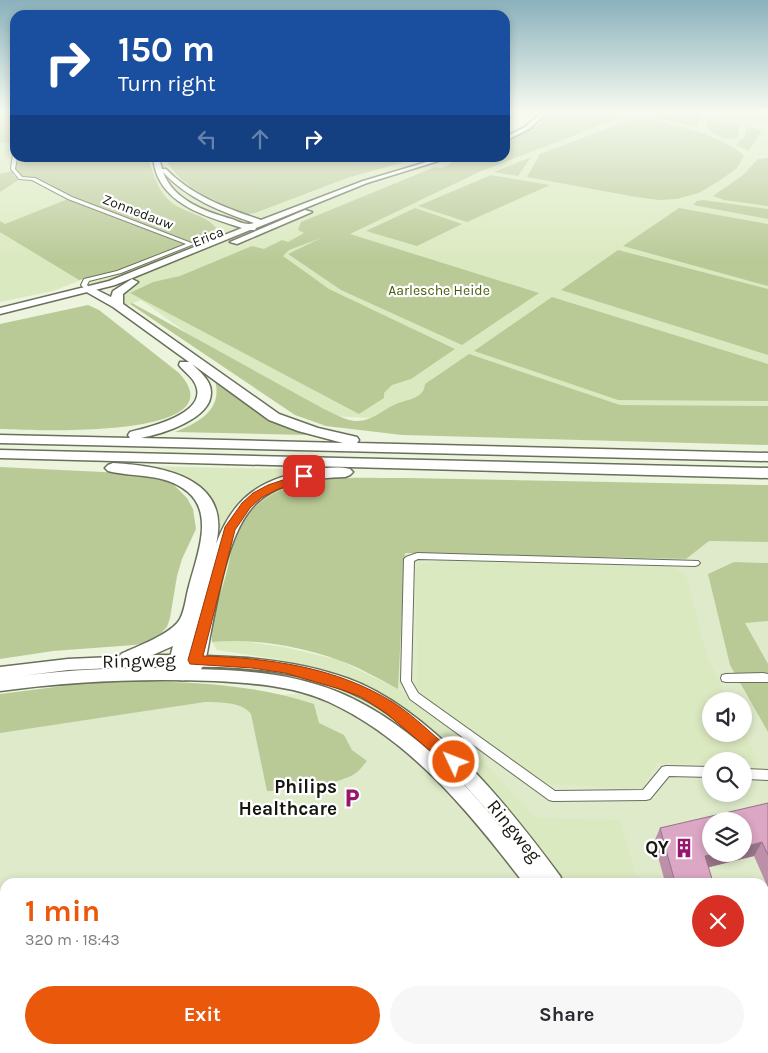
<!DOCTYPE html>
<meta charset="utf-8">
<style>
:root{--surface:#fff;--page:#f7f7f7;--text:#2b2b33;--muted:#7c7c81;--accent:#ea580c}
body{margin:0;font-family:Karla,sans-serif;background:var(--page);color:var(--text);height:100vh;display:flex;flex-direction:column;font-size:19px;white-space:nowrap}
*{box-sizing:border-box;margin:0}
p{font-size:16px;color:var(--muted)}
.icon{flex:none;width:28px;height:28px;fill:none;stroke:currentColor;stroke-width:2;stroke-linecap:round;stroke-linejoin:round}
.map{position:relative;flex:1;overflow:hidden}
.details{position:absolute;left:0px;top:878px;width:769px;height:176px;display:flex;flex-direction:column;background:var(--surface);border-radius:15px 15px 0 0;box-shadow:0 2px 8px #0003}
.details>*{flex:none}
.top-card{position:absolute;left:10px;top:10px;width:500px;height:152px;border-radius:15px;box-shadow:0 2px 8px #0003;background:#1a4fa0;color:#fff;overflow:hidden}
.tools{position:absolute;left:702px;top:692px;display:grid;gap:10px}
.tools a{display:grid;place-items:center;width:50px;height:50px;border-radius:50%;background:var(--surface);box-shadow:0 2px 8px #0003;font-size:25px}
.pin{position:absolute;display:grid;place-items:center;width:42px;height:42px;color:#fff;margin:-21px;border-radius:10px;box-shadow:0 2px 8px #0006}
.me{position:absolute;width:55px;margin:-28px;rotate:313deg;stroke-linejoin:round;filter:drop-shadow(0 0 4px #0008)}
.turn{display:flex;align-items:center;gap:18px;height:105px;padding:0 25px;font-size:22px}
.turn .icon{width:65px;height:65px;stroke-width:2.5}
.turn b{display:block;font-size:35px;line-height:42px}
.lanes{display:flex;align-items:center;height:48px;padding:0 25px;background:#0003;justify-content:center;gap:25px;direction:ltr}
.lanes .off{opacity:.35}
.round{display:grid;place-items:center;flex:none;width:52px;height:52px;border-radius:26px;background:var(--page)}
.head{display:flex;align-items:center;justify-content:space-between;height:85px;padding:0 25px}
h1{font-size:30px;font-weight:700;line-height:38px;color:var(--accent)}
.action{display:flex;gap:10px;margin-top:auto;padding:10px 25px}
.action a{flex:1;height:58px;border-radius:30px;background:var(--accent);color:#fff;font-size:20px;font-weight:700;line-height:58px;text-align:center}
.action a+a{background:var(--page);color:var(--text)}
.map>svg:first-child{display:block}
.built{fill:#dfeacb;fill-rule:evenodd}
.green{fill:#dbe9c0}
.forest{fill:#baca97}
.lines{fill:none;stroke-linecap:round;stroke-linejoin:round}
.street-casing{stroke:#69705b;stroke-width:2}
.secondary-casing{stroke:#69705b;stroke-width:3}
.highway-casing{stroke:#69705b;stroke-width:3}
.street{fill:#fff;fill-rule:evenodd}
.secondary{fill:#fff;fill-rule:evenodd}
.highway{fill:#fff;fill-rule:evenodd}
.wall{fill:#bc90a9}
.shaded-wall{fill:#997589}
.building{fill:#dba7c4;stroke:#997589}
.route{fill:#ea580c;stroke:#983908}
.labels{text-anchor:middle;dominant-baseline:central;stroke-width:4.5;stroke-linejoin:round;paint-order:stroke}
.far-street-label{font-size:14px;fill:#161810;stroke:#fff}
.far-park-label{font-size:14px;fill:#4a5c0e;stroke:#fff}
.near-street-label{font-size:19px;fill:#161810;stroke:#fff}
.near-poi-label{font-size:19px;font-weight:bold;fill:#161810;stroke:#fff;text-anchor:end}
</style>
<div class="map">
<svg width="768" height="1053" viewBox="0 0 768 1053">
<rect width="100%" height="100%" fill="#ecf4dd"/>
<path class="built" d="M708 541 768 542V1053H0V730L231 697 397 689 405 553 686 559ZM711 701H744V734H711ZM711 761H744V794H711ZM711 821H744V854H711ZM5 882H764V1049H5Z"/>
<g class="green">
<path d="M0 112H15V158H505V140L526 130 547 112H551L540 124 553 112H768V435L302 415 141 300 126 306C121 301 122 296 126 290L111 281 93 286 88 285 91 279 104 276 99 273 53 291 0 302Z"/>
<polygon points="139,466 323,470 303,474 247,502 204,616 208,498"/>
<polygon points="441,561 671,567 681,571 687,578 707,656 729,701 711,701 711,734 744,734 744,731 760,765 744,765 744,761 711,761 711,764 657,763 642,789 543,784 420,695 417,690 416,570 418,565"/>
<polygon points="235,640 284,647 339,660 398,689 479,757 536,818 620,820 638,882 558,882 523,836 420,726 388,698 347,678 327,670 282,660 217,650 212,642"/>
</g>
<g class="forest">
<polygon points="0,112 15,112 13,142 0,143"/>
<path d="M551 112H597L627 115 479 172 350 234 539 293 462 345 341 290 288 254 321 238 289 250 283 256 329 289 455 349 411 379 392 385 384 393V398L359 414 130 293 153 282 180 276 252 246 264 249 282 240 288 242 304 233 298 230 301 222 435 167C446 171 451 160 460 158 469 155 494 158 505 158V142L539 124Z"/>
<polygon points="676,112 707,112 697,120 697,126 694,127 651,117"/>
<path d="M640 119C662 119 730 139 744 156L737 168 722 179 699 193 676 199 659 200 636 197 527 177 540 154 620 124Z"/>
<path d="M707 120 739 126 738 137C728 142 714 136 707 127Z"/>
<polygon points="746,127 762,130 749,151 736,145 745,136"/>
<polygon points="531,157 518,176 494,172"/>
<path d="M17 158H148C154 175 158 194 175 205 189 214 206 215 216 228L210 235 191 242 70 197 34 178 23 177 16 169Z"/>
<path d="M165 158H178L180 162 213 158H392L408 161 347 178 255 213 248 214C216 201 182 190 165 158Z"/>
<polygon points="768,158 768,206 724,200 713,196 743,175 758,159"/>
<polygon points="12,171 14,176 20,179 0,192 0,174"/>
<polygon points="491,175 550,185 467,222 418,206"/>
<polygon points="68,199 186,245 122,270 79,280 0,232 0,221 5,224"/>
<polygon points="703,200 768,209 768,219 693,205 697,201"/>
<polygon points="415,208 462,224 417,246 366,231"/>
<polygon points="679,208 768,224 768,286 623,246"/>
<polygon points="618,250 768,289 768,355 561,290"/>
<polygon points="552,297 768,364 768,401 618,400 474,351"/>
<path d="M132 303 322 408C333 413 344 420 355 421 371 422 381 411 394 405 405 399 424 400 425 384L469 354 620 405 768 406V445L402 435 326 426 295 415 130 304Z"/>
<path d="M88 305 99 310 179 373C242 441 26 430 0 429V324Z"/>
<path d="M215 380 271 422 307 435 175 432C199 422 223 410 215 380Z"/>
<polygon points="0,467 123,473 163,480 174,485 187,498 193,509 196,529 182,559 177,576 170,618 167,627 157,637 143,644 134,645 53,651 0,659"/>
<path d="M408 478 768 485V542L709 541 686 559 405 553 398 689C379 679 359 667 338 660 300 646 253 638 212 642 209 624 221 593 226 575 230 560 232 542 239 528 272 468 350 479 408 478Z"/>
<polygon points="734,562 768,563 768,621 745,623 768,664 768,732 730,665 708,574"/>
<path d="M110 680C179 682 248 682 314 704L319 723 344 735 352 750 367 761C363 765 360 770 356 773 339 785 288 791 267 791L251 714C241 701 220 703 205 702L0 733V694Z"/>
</g>
<g class="lines">
<defs>
<g id="street">
<polygon points="512,112 516,112 505,123 505,120"/>
<polygon points="15,152 15,158 17,158 15,169 22,177 35,178 72,197 194,244 121,273 89,281 87,285 92,290 87,291 81,285 84,279 117,271 186,244 68,199 32,180 19,179 11,169 13,153"/>
<polygon points="417,553 698,561 700,563 698,565 695,566 418,559 414,561 411,681 418,693 555,791 643,790 662,767 666,766 711,767 711,777 669,776 650,799 646,800 553,801 549,800 410,699 401,681 404,559 406,557"/>
<polygon points="763,673 768,674 768,682 726,682 722,681 721,678 722,675 726,674"/>
<polygon points="744,769 768,770 768,780 744,779"/>
<polygon points="195,1049 228,1049 227,1053 194,1053"/>
</g>
<g id="secondary">
<polygon points="542,112 548,112 529,129 505,141 505,137 525,127"/>
<path d="M153 158H159L162 169H166C192 196 226 208 261 220L363 181 440 158H448L367 183 256 228 255 230H250L115 285 0 314V308L109 281 242 228C212 218 172 208 158 177 155 171 154 164 153 158ZM163 172C188 199 220 211 254 223 247 226 239 222 232 219 206 212 173 200 163 172Z"/>
<polygon points="305,210 312,212 237,244 230,242"/>
<path d="M158 655C222 656 287 656 349 679 431 709 509 807 560 876L563 882H523C469 812 411 740 329 702 294 686 252 683 215 681 143 678 71 681 0 691V667L68 659ZM135 667C210 666 293 663 362 698 411 723 463 782 499 824L500 826C456 772 403 719 338 692 292 673 242 670 194 669 130 666 68 669 5 678L68 670Z"/>
<polygon points="620,1049 642,1049 644,1053 622,1053"/>
<polygon points="642,1049 664,1049 666,1053 644,1053"/>
</g>
<g id="highway">
<path d="M132 279 138 282 123 294V304L279 414 318 428 357 437 359 440 357 443 768 453V461L0 443V435L130 438 128 435 130 432C147 428 203 415 197 389 195 378 185 373 179 365L180 362H189L113 307 83 290 85 288H93L111 297 113 291ZM192 364 269 420 298 431 343 443 141 438C162 434 212 419 211 392 211 380 199 371 192 364Z"/>
<polygon points="0,450 768,468 768,478 0,458"/>
<path d="M113 463C162 466 232 477 216 544 234 496 262 478 312 470 324 468 338 466 350 469L353 472 350 475 345 477C313 478 273 482 251 509 228 536 218 596 211 631 209 640 208 651 205 661 201 673 190 684 177 679L169 661 173 646 128 666 121 664 118 659 121 654C136 647 173 633 180 619 185 610 186 596 189 586 196 558 215 515 188 492 164 472 135 478 108 471L105 468 108 465Z"/>
</g>
</defs>
<use href="#street" class="street-casing"/>
<use href="#secondary" class="secondary-casing"/>
<use href="#highway" class="highway-casing"/>
<use href="#street" class="street"/>
<use href="#secondary" class="secondary"/>
<use href="#highway" class="highway"/>
</g>
<g class="wall">
<polygon points="768,803 768,888 754,856 708,867 713,882 665,882 654,842 660,828"/>
<polygon points="764,892 768,892 768,944 764,945"/>
</g>
<polygon class="shaded-wall" points="762,842 754,856 698,870 705,856 714,854 744,854 744,847"/>
<g class="building">
<polygon points="768,803 768,855 762,842 744,847 744,821 711,821 711,854 714,854 705,856 713,882 675,882 660,828"/>
<rect x="764" y="892" width="4" height="41"/>
</g>
<linearGradient id="sky" x2="0" y2="1"><stop stop-color="#8ab1bc"/><stop offset="0.43" stop-color="#f6faf0"/><stop offset="1" stop-color="#f6faf0" stop-opacity="0"/></linearGradient>
<rect width="768" height="259" fill="url(#sky)"/>
<path class="route" d="M304 473 309 476 308 479 276 490 261 498 250 508 235 530 203 656C269 658 337 667 394 703 417 718 438 740 459 757L461 762 459 766 454 768 448 766 386 713 361 697 343 690 285 673 252 668 190 664 188 660 225 527 242 503 253 493 268 485Z"/>
<defs>
<symbol id="parking-bare" viewBox="-9 -9 18 18"><path d="M-3.5-5.5H1a3.5 3.5 0 0 1 0 7H-1V5.5H-3.5ZM-1-3.4V-.6H.8a1.4 1.4 0 0 0 0-2.8Z" fill="#97176f" stroke="#fff" stroke-width="2.5" paint-order="stroke"/></symbol>
<symbol id="building-bare" viewBox="-9 -9 18 18"><path d="M-4-6H4V6H1V3H-1V6H-4ZM-2.5-4.3h1.7v1.8h-1.7ZM.8-4.3h1.7v1.8H.8ZM-2.5-1h1.7V.8h-1.7ZM.8-1h1.7V.8H.8Z" fill="#97176f" stroke="#fff" stroke-width="2.5" paint-order="stroke"/></symbol>
</defs>
<g fill-rule="evenodd">
<use href="#parking-bare" x="338" y="784" width="28" height="28"/>
<use href="#building-bare" x="670" y="834" width="28" height="28"/>
</g>
<g class="labels">
<g class="far-street-label">
<text transform="translate(138 212) rotate(21)">Zonnedauw</text>
<text transform="translate(208 237) rotate(-22)">Erica</text>
</g>
<g class="far-park-label">
<text x="439" y="290">Aarlesche Heide</text>
</g>
<g class="near-street-label">
<text transform="translate(139 661) rotate(-1)">Ringweg</text>
<text transform="translate(514 831) rotate(51)">Ringweg</text>
</g>
<g class="near-poi-label">
<text x="337" y="787">Philips<tspan x="337" dy="22">Healthcare</tspan></text>
<text x="669" y="848">QY</text>
</g>
</g>
</svg>
<div class="tools">
<a><svg class="icon" aria-label="sound" viewBox="0 0 24 24"><path d="M4 9h4l5-4v14l-5-4H4zM17 9q2 3 0 6"/></svg></a>
<a><svg class="icon" aria-label="search" viewBox="0 0 24 24"><circle cx="10" cy="10" r="6"/><path d="M15 15l6 6"/></svg></a>
<a><svg class="icon" aria-label="layers" viewBox="0 0 24 24"><path d="M12 4l9 5-9 5-9-5zM3 14l9 5 9-5"/></svg></a>
</div>
<div class="pin" style="left:304px;top:476px;background:#d93025"><svg class="icon" aria-label="arrive" viewBox="0 0 24 24"><path d="M6 21V4h12l-3 4 3 4H6"/></svg></div>
<svg class="me" style="left:454px;top:762px" viewBox="-20 -20 40 40"><circle r="17" fill="#ea580c" stroke="#fff" stroke-width="3"/><path d="M0-11L8 9 0 5-8 9z" fill="#fff"/></svg>
<div class="top-card">
<div class="turn"><svg class="icon" aria-label="right" viewBox="0 0 24 24"><path d="M7 20v-9h11M14 6l5 5-5 5"/></svg><div><b>150 m</b>Turn right</div></div>
<div class="lanes"><svg class="icon off" aria-label="left" viewBox="0 0 24 24"><path d="M17 20v-9H6M10 6l-5 5 5 5"/></svg><svg class="icon off" aria-label="ahead" viewBox="0 0 24 24"><path d="M12 20V5M6 11l6-6 6 6"/></svg><svg class="icon" aria-label="right" viewBox="0 0 24 24"><path d="M7 20v-9h11M14 6l5 5-5 5"/></svg></div>
</div>
<section class="details">
<div class="head"><div><h1>1 min</h1><p>320 m · 18:43</p></div><a class="round" style="background:#d93025;color:#fff"><svg class="icon" aria-label="close" viewBox="0 0 24 24"><path d="M6 6l12 12M18 6L6 18"/></svg></a></div>
<div class="action"><a>Exit</a><a>Share</a></div>
</section>
</div>
